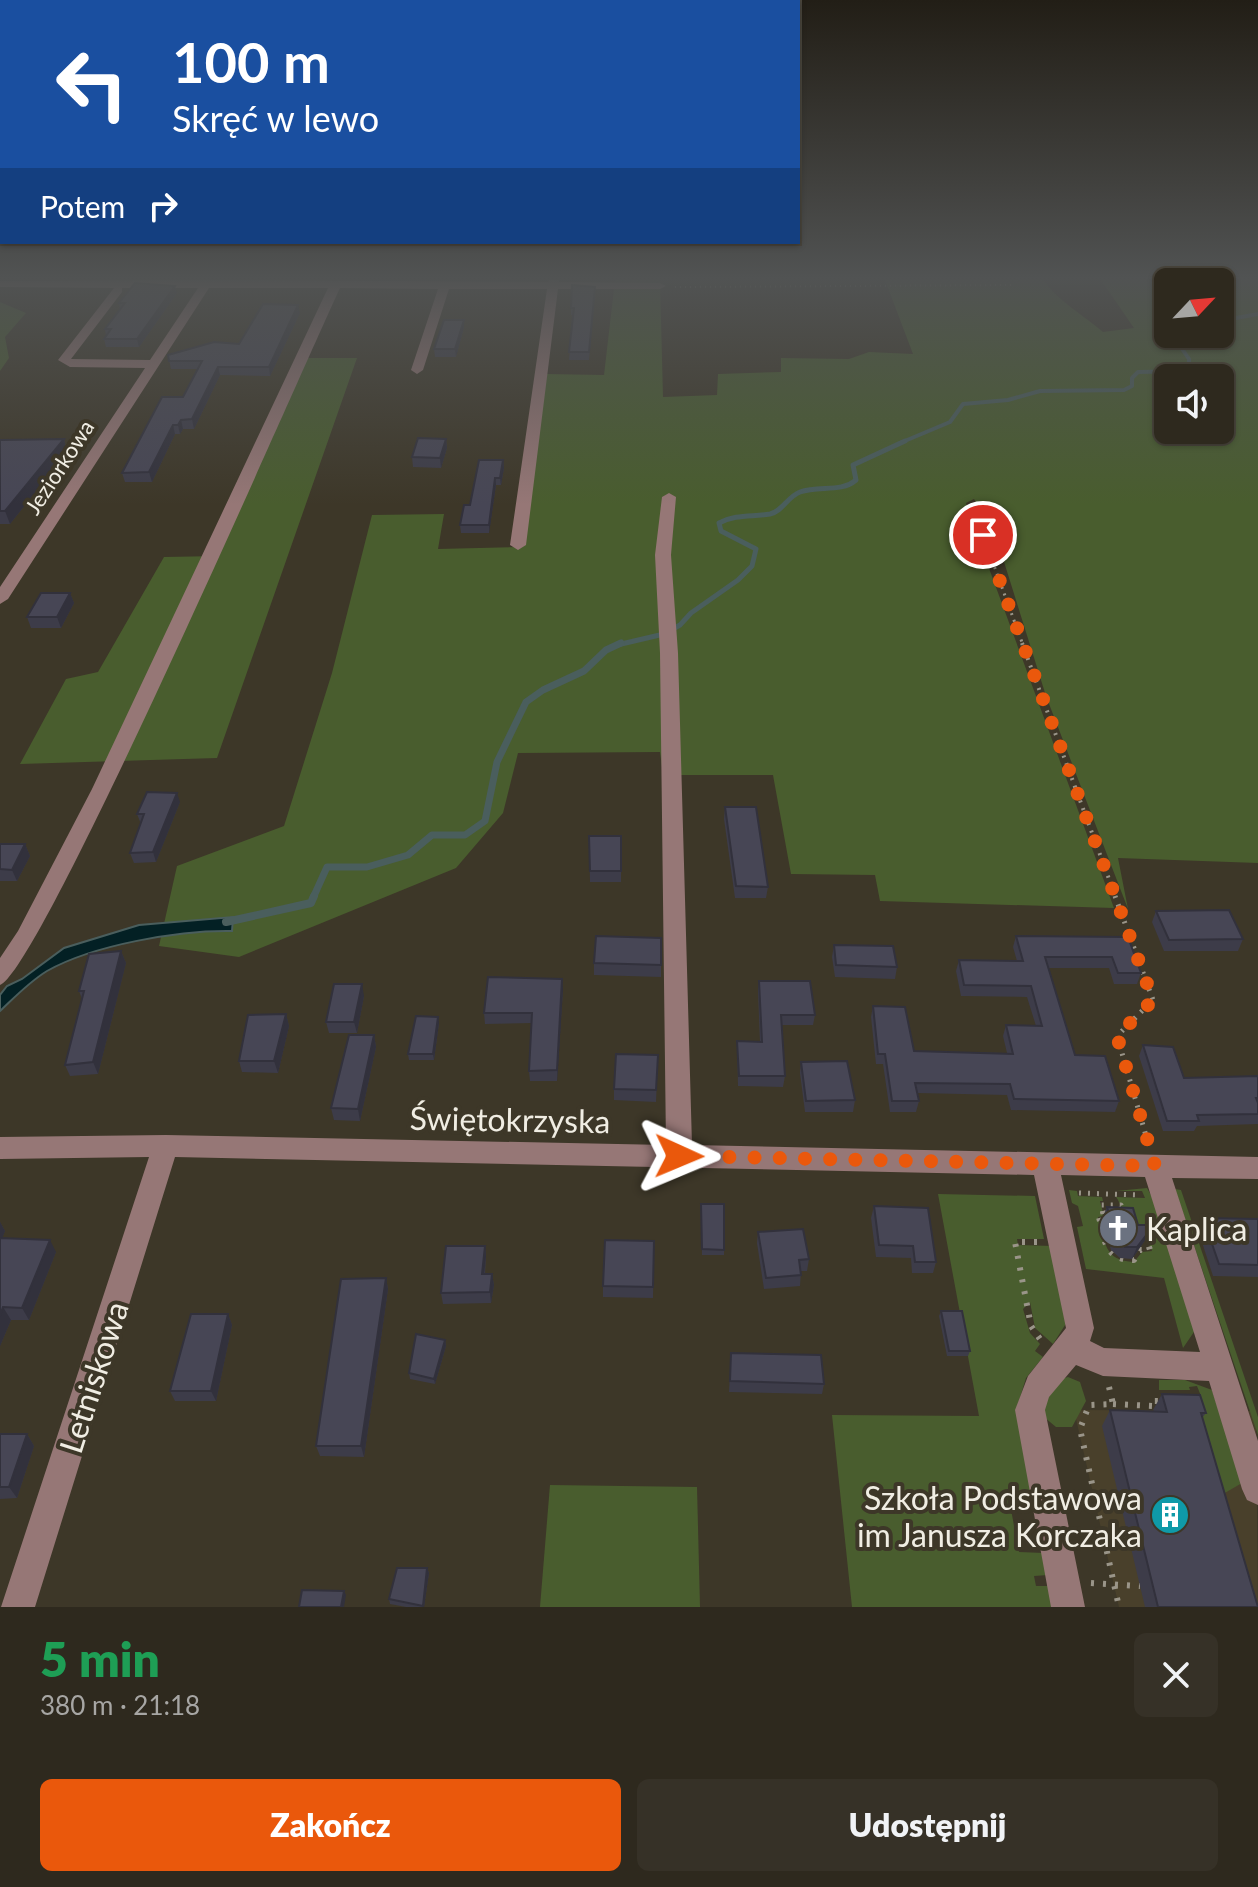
<!DOCTYPE html>
<html lang="pl">
<meta charset="utf-8">
<style>
:root{--surface:#2e291e;--page:#363127;--text:#f1f3f6;--muted:#a7a6a4;--line:#49453c;--accent:#ea580c}
body{margin:0;font-family:Lato,sans-serif;background:var(--page);color:var(--text);height:100vh;display:flex;flex-direction:column;font-size:30px;white-space:nowrap}
*{box-sizing:border-box;margin:0}
p{font-size:26px;color:var(--muted)}
.icon{flex:none;width:44px;height:44px;fill:none;stroke:currentColor;stroke-width:2;stroke-linecap:round;stroke-linejoin:round}
.map{position:relative;height:1607px;overflow:hidden}
.details{display:flex;flex-direction:column;background:var(--surface);flex:1}
.details>*{flex:none}
.top-card{position:absolute;left:0px;top:0px;width:800px;height:244px;box-shadow:0 2px 6px #0004,0 0 0 2px var(--line);background:#1a4fa0;color:#fff;overflow:hidden}
.needle{width:52px;rotate:64deg}
.controls{position:absolute;left:1154px;top:268px;display:grid;gap:16px}
.controls a{display:grid;place-items:center;width:80px;height:80px;border-radius:12px;background:var(--surface);box-shadow:0 2px 6px #0004,0 0 0 2px var(--line);font-size:40px}
.pin{position:absolute;display:grid;place-items:center;width:68px;height:68px;color:#fff;margin:-34px;border:4px solid #fff;border-radius:50%;box-shadow:0 2px 8px #0007}
.me{position:absolute;width:88px;margin:-44px;rotate:91deg;stroke-linejoin:round;filter:drop-shadow(0 0 6px #0008)}
.turn{display:flex;align-items:center;gap:28px;height:168px;padding:0 40px;font-size:36px}
.turn .icon{width:104px;height:104px;stroke-width:2.5}
.turn b{display:block;font-size:56px;line-height:68px}
.then{display:flex;align-items:center;height:76px;padding:0 40px;background:#0003;gap:16px;font-size:30px}
.round{display:grid;place-items:center;flex:none;width:84px;height:84px;border-radius:12px;background:var(--page)}
.summary{display:flex;align-items:center;justify-content:space-between;height:136px;padding:0 40px}
h1{font-size:48px;font-weight:800;line-height:60px;color:#1e9e55}
.button{display:flex;gap:16px;margin-top:auto;padding:16px 40px}
.button a{flex:1;height:92px;border-radius:12px;background:var(--accent);color:#fff;font-size:32px;font-weight:800;line-height:92px;text-align:center}
.button a+a{background:var(--page);color:var(--text)}
.map>svg:first-child{display:block}
.built{fill:#49402b}
.green{fill:#495d2e;fill-rule:evenodd}
.water{fill:#032024;stroke:#4a5e5d;stroke-width:2}
.lines{fill:none;stroke-linecap:round;stroke-linejoin:round}
.stream-far3{stroke:#4a5e5d;stroke-width:4}
.stream-far2{stroke:#4a5e5d;stroke-width:5}
.stream-far1{stroke:#4a5e5d;stroke-width:7}
.stream{stroke:#4a5e5d;stroke-width:8}
.path-far4{stroke:#9a9589;stroke-width:2;stroke-dasharray:1 4;stroke-linecap:butt}
.path-far3{stroke:#9a9589;stroke-width:3;stroke-dasharray:2 5;stroke-linecap:butt}
.path-far2{stroke:#9a9589;stroke-width:4;stroke-dasharray:2 6;stroke-linecap:butt}
.path-far1{stroke:#9a9589;stroke-width:5;stroke-dasharray:2 7;stroke-linecap:butt}
.path{stroke:#9a9589;stroke-width:6;stroke-dasharray:3 9;stroke-linecap:butt}
.minor{fill:#967776;fill-rule:evenodd}
.wall{fill:#3d3c49}
.shaded-wall{fill:#32313c}
.building{fill:#474655;stroke:#32313c;stroke-width:2}
.route{stroke:#ea580c;stroke-width:14;stroke-dasharray:0 25.2}
.labels{text-anchor:middle;dominant-baseline:central;stroke-width:8;stroke-linejoin:round;paint-order:stroke}
.far-street-label{font-size:22px;fill:#f0ede3;stroke:#3d3728}
.near-street-label{font-size:32px;fill:#f0ede3;stroke:#3d3728}
.near-poi-label{font-size:32px;fill:#f0ede3;stroke:#3d3728;text-anchor:start}
</style>
<div class="map">
<svg width="1258" height="1607" viewBox="0 0 1258 1607">
<rect width="100%" height="100%" fill="#3d3728"/>
<polygon class="built" points="1074,1410 1256,1411 1258,1607 1119,1607"/>
<g class="green">
<path d="M615 280H660L663 397 717 395 718 374 781 372V358L849 359 869 352 913 354 885 280H1044C1055 299 1085 316 1103 332L1134 328 1101 280H1258V863L1118 858 1128 909 1046 696 994 530 974 499 966 503 983 552 1114 908 880 901 875 875 791 874 773 775H663L660 752 518 753 503 813 456 868 239 957 159 946 177 866 284 826 332 673 372 515 444 514 438 549 521 547 546 374 604 375ZM1168 282H1220V334H1168ZM1168 378H1220V430H1168Z"/>
<polygon points="0,302 26,313 5,337 9,358 0,371"/>
<polygon points="306,358 357,358 217,758 20,764 66,679 98,672 164,557 219,556"/>
<path d="M1147 1188 1157 1206 1196 1329 1183 1348 1164 1278 1086 1269 1077 1227 1083 1226 1078 1206 1072 1203 1069 1190 1077 1191 1078 1196 1102 1197 1103 1201H1100L1104 1216 1098 1217C1105 1242 1104 1261 1134 1262L1142 1252 1152 1251C1146 1234 1139 1232 1128 1219 1122 1213 1121 1203 1116 1197L1145 1198 1142 1191H1116Z"/>
<polygon points="1175,1189 1181,1190 1258,1417 1258,1435"/>
<polygon points="938,1194 1035,1196 1044,1239 1017,1239 1018,1245 1053,1246 1067,1322 1053,1344 1035,1328 1030,1302 1023,1309 1030,1333 1040,1344 1035,1351 1043,1357 1026,1378 1018,1404 1034,1498 1009,1499 1019,1552 1044,1553 1048,1575 1034,1576 1036,1586 1051,1586 1055,1607 852,1607 832,1415 979,1416"/>
<path d="M1068 1377 1080 1382 1086 1401 1072 1427H1056L1044 1417C1045 1400 1051 1382 1068 1377Z"/>
<polygon points="1159,1380 1185,1380 1212,1390 1242,1483 1223,1494 1195,1398 1201,1396 1197,1386 1189,1387 1190,1390 1159,1390"/>
<polygon points="550,1485 697,1487 700,1607 540,1607"/>
</g>
<path class="water" d="M233 917 232 931C179 930 93 945 47 971 29 982 15 997 0 1011V995L7 986 22 979 64 948 139 925Z"/>
<g class="lines">
<g class="stream-far3">
<polyline points="1220,321 1258,314"/>
<polyline points="900,443 950,422 963,404 1008,400 1040,391 1124,390 1132,386 1132,378 1138,372 1189,371 1189,359 1172,334"/>
</g>
<path class="stream-far2" d="M617 645 664 634 680 625 691 613 738 580 752 566 756 549 721 531 719 523C736 514 752 517 770 514 783 511 787 497 800 492 819 485 841 493 856 480L853 465 905 441"/>
<polyline class="stream-far1" points="313,898 327,867 367,867 408,855 432,835 465,835 485,821 497,762 526,702 543,690 584,671 606,650 621,643"/>
<polyline class="stream" points="226,922 311,903 314,896"/>
<polyline class="path-far4" points="675,287 1015,285"/>
<polyline class="path-far3" points="973,508 1023,645"/>
<polyline class="path-far2" points="1022,643 1116,898"/>
<g class="path-far1">
<polyline points="1115,896 1153,1000 1117,1036 1149,1146"/>
<polyline points="1079,1193 1140,1195"/>
<polyline points="1103,1213 1101,1205 1121,1205 1124,1213"/>
</g>
<g class="path">
<path d="M1103 1211 1104 1217H1099C1105 1241 1104 1260 1134 1260L1140 1250H1150L1145 1234H1134L1130 1218H1125L1123 1211"/>
<polyline points="1037,1242 1015,1242 1031,1326 1042,1342"/>
<polyline points="1109,1387 1113,1404 1089,1405 1080,1429 1119,1607"/>
<polyline points="1113,1404 1153,1406 1152,1401 1160,1401"/>
<polyline points="1091,1583 1140,1586"/>
</g>
<g class="minor">
<path d="M204 280 548 282 549 280H559V282L660 283 666 286 660 289H558L526 545 518 550 510 545 547 289H449L423 370 417 374 411 370 438 289 340 288C302 370 40 972 0 985V958L18 931 92 789 328 288H209L8 599 0 604V587L145 368 70 367 58 360 114 288 0 287V281ZM122 288H198L150 360 71 359 122 292Z"/>
<path d="M669 493 676 497 671 555 678 653 692 1145 1258 1157V1179L1172 1178 1258 1441V1505L1247 1500 1242 1489 1209 1381 1103 1376 1076 1365 1049 1397 1045 1410 1085 1607H1051L1015 1410 1028 1376 1066 1328 1034 1175 175 1157 35 1607H1L149 1157 0 1159V1137L166 1135 666 1145 660 653 655 555 662 497ZM1061 1175 1145 1177 1200 1352 1104 1348 1090 1341 1094 1328Z"/>
</g>
</g>
<g class="wall">
<polygon points="177,293 139,347 106,347 104,339 106,336 105,329 120,309 119,303"/>
<polygon points="595,293 589,360 569,360 573,315 571,315 571,308"/>
<polygon points="300,313 270,376 220,375 194,429 183,429 180,434 175,434 152,482 125,482 122,473 183,397 198,369 171,369 168,355 239,344"/>
<polygon points="464,320 464,327 456,357 435,357 434,349"/>
<polygon points="64,439 67,452 10,524 0,524 0,440"/>
<polygon points="446,439 447,448 441,468 413,467 412,457"/>
<polygon points="503,460 504,468 501,485 496,485 489,533 461,533 460,525 470,505"/>
<polygon points="70,593 74,603 61,628 31,628 27,617"/>
<polygon points="180,802 156,862 134,863 130,853 141,824 137,814"/>
<polygon points="725,807 768,887 766,898 735,898 724,819"/>
<polygon points="589,836 621,836 621,882 590,882"/>
<polygon points="0,844 25,844 30,856 17,881 0,881"/>
<polygon points="1156,911 1243,939 1238,951 1164,951 1152,922"/>
<polygon points="1016,936 1128,937 1141,973 1137,984 1114,984 1109,968 1049,968 1075,1055 1119,1101 1115,1112 1011,1110 1007,1095 917,1093 919,1101 916,1112 890,1112 883,1064 876,1064 871,1017 873,1006 914,1051 1007,1053 1003,1036 1006,1025 1036,1026 1027,997 961,996 956,971 959,960 1017,961 1013,947"/>
<polygon points="661,938 661,977 594,975 594,963"/>
<polygon points="834,945 897,967 895,979 835,977 832,957"/>
<polygon points="121,951 126,963 98,1074 70,1076 65,1065 82,999 79,991"/>
<polygon points="759,981 815,1015 813,1025 781,1025 785,1076 783,1087 738,1086 737,1041 760,1042 758,991"/>
<polygon points="563,990 557,1081 530,1081 529,1071 532,1023 485,1024 484,1013"/>
<polygon points="364,996 357,1033 329,1033 326,1022"/>
<polygon points="286,1014 289,1026 278,1073 242,1072 239,1061"/>
<polygon points="439,1023 434,1060 409,1060 408,1054"/>
<polygon points="374,1035 376,1047 360,1121 334,1120 331,1108"/>
<polygon points="1143,1045 1184,1078 1258,1076 1258,1124 1197,1126 1194,1131 1163,1131 1139,1056"/>
<polygon points="658,1055 656,1102 614,1100 614,1089"/>
<polygon points="801,1062 855,1100 853,1112 805,1112 800,1073"/>
<polygon points="874,1206 936,1262 933,1273 912,1273 911,1258 876,1257 871,1218"/>
<polygon points="1107,1207 1138,1225 1148,1236 1132,1259 1120,1258 1111,1250 1102,1219"/>
<polygon points="701,1210 724,1250 724,1255 702,1255"/>
<polygon points="1203,1218 1258,1219 1258,1277 1213,1276 1198,1230"/>
<polygon points="0,1222 5,1231 2,1238 56,1252 29,1320 11,1320 0,1346"/>
<polygon points="758,1232 809,1259 807,1271 801,1271 800,1286 764,1289 757,1243"/>
<polygon points="654,1241 653,1298 603,1297 603,1286"/>
<polygon points="485,1246 486,1257 485,1274 492,1274 494,1285 491,1303 443,1304 441,1293"/>
<polygon points="386,1278 388,1289 364,1457 320,1456 316,1446"/>
<polygon points="941,1311 970,1351 968,1356 947,1356 939,1316"/>
<polygon points="228,1314 232,1325 216,1401 175,1401 170,1391"/>
<polygon points="445,1340 446,1346 435,1384 410,1379 409,1373"/>
<polygon points="731,1353 824,1384 822,1394 729,1392"/>
<polygon points="1162,1394 1206,1413 1202,1418 1258,1607 1145,1607 1102,1426 1110,1410 1154,1411 1153,1410"/>
<polygon points="0,1434 27,1434 34,1446 17,1498 0,1499"/>
<polygon points="427,1568 429,1573 424,1607 406,1607 390,1604 389,1599"/>
</g>
<g class="shaded-wall">
<polygon points="175,286 177,293 139,347 137,339"/>
<polygon points="298,305 300,313 270,376 269,367"/>
<polygon points="464,320 464,327 456,357 455,349"/>
<polygon points="218,367 220,375 194,429 192,419"/>
<polygon points="181,420 183,429 180,434 178,425"/>
<polygon points="173,425 175,434 152,482 149,472"/>
<polygon points="64,439 67,452 10,524 5,511"/>
<polygon points="446,439 447,448 441,468 440,458"/>
<polygon points="503,460 504,468 501,485 500,478"/>
<polygon points="495,478 496,485 489,533 489,525"/>
<polygon points="70,593 74,603 61,628 57,617"/>
<polygon points="177,793 180,802 156,862 153,852"/>
<polygon points="25,844 30,856 17,881 12,870"/>
<polygon points="121,951 126,963 98,1074 93,1062"/>
<polygon points="562,979 563,990 557,1081 557,1070"/>
<polygon points="362,984 364,996 357,1033 354,1022"/>
<polygon points="286,1014 289,1026 278,1073 274,1061"/>
<polygon points="438,1017 439,1023 434,1060 433,1054"/>
<polygon points="374,1035 376,1047 360,1121 358,1109"/>
<polygon points="0,1222 5,1231 0,1244"/>
<polygon points="1154,1225 1148,1236 1132,1259 1137,1247"/>
<polygon points="50,1240 56,1252 29,1320 22,1308"/>
<polygon points="485,1246 486,1257 483,1285 482,1274"/>
<polygon points="492,1274 494,1285 491,1303 490,1292"/>
<polygon points="386,1278 388,1289 364,1457 361,1446"/>
<polygon points="3,1307 11,1320 0,1346 0,1316"/>
<polygon points="228,1314 232,1325 216,1401 211,1391"/>
<polygon points="445,1340 446,1346 435,1384 434,1379"/>
<polygon points="27,1434 34,1446 17,1498 9,1487"/>
<polygon points="427,1568 429,1573 424,1607 423,1607"/>
<polygon points="344,1591 346,1595 344,1607 341,1607"/>
</g>
<g class="building">
<polygon points="135,283 175,286 137,339 104,339 111,329 105,329 125,303 119,303"/>
<polygon points="572,285 595,287 589,352 569,352 574,308 571,308"/>
<polygon points="263,304 298,305 269,367 218,367 192,419 181,420 178,425 173,425 149,472 122,473 162,397 183,397 202,361 169,361 168,355 214,342 239,344"/>
<polygon points="444,320 464,320 455,349 434,349"/>
<polygon points="418,438 446,439 440,458 412,457"/>
<polygon points="64,439 5,511 0,511 0,440"/>
<polygon points="479,460 503,460 500,478 495,478 489,525 460,525 464,505 470,505"/>
<polygon points="41,593 70,593 57,617 27,617"/>
<polygon points="147,792 177,793 153,852 130,853 144,814 137,814"/>
<polygon points="725,807 756,807 768,887 736,886"/>
<polygon points="589,836 621,836 621,871 590,871"/>
<polygon points="0,844 25,844 12,870 0,869"/>
<polygon points="1229,910 1243,939 1169,940 1156,911"/>
<polygon points="596,936 661,938 661,965 594,963"/>
<polygon points="1016,936 1128,937 1141,973 1118,973 1112,957 1045,957 1075,1055 1105,1056 1119,1101 1014,1099 1010,1084 915,1083 919,1101 892,1101 885,1054 878,1054 873,1006 905,1007 914,1051 1013,1054 1006,1025 1042,1026 1031,986 964,985 959,960 1023,961"/>
<polygon points="834,945 893,946 897,967 836,965"/>
<polygon points="121,951 93,1062 65,1065 84,991 79,991 89,954"/>
<polygon points="488,977 562,979 557,1070 529,1071 532,1013 484,1013"/>
<polygon points="759,981 810,981 815,1015 781,1015 785,1076 739,1076 737,1041 762,1042"/>
<polygon points="334,984 362,984 354,1022 326,1022"/>
<polygon points="286,1014 274,1061 239,1061 248,1015"/>
<polygon points="416,1016 438,1017 433,1054 408,1054"/>
<polygon points="349,1035 374,1035 358,1109 331,1108"/>
<polygon points="1143,1045 1173,1047 1184,1078 1258,1076 1258,1098 1256,1098 1258,1103 1258,1114 1197,1115 1199,1121 1167,1121"/>
<polygon points="616,1054 658,1055 656,1090 614,1089"/>
<polygon points="847,1061 855,1100 806,1101 801,1062"/>
<polygon points="701,1204 724,1204 724,1250 702,1249"/>
<polygon points="874,1206 928,1208 936,1262 915,1262 913,1246 879,1245"/>
<polygon points="1107,1207 1133,1208 1138,1225 1154,1225 1137,1247 1125,1247 1116,1239"/>
<polygon points="1203,1218 1258,1219 1258,1265 1219,1264"/>
<polygon points="803,1229 809,1259 799,1260 801,1275 766,1278 758,1232"/>
<polygon points="0,1238 50,1240 22,1308 3,1307 0,1316"/>
<polygon points="605,1240 654,1241 653,1287 603,1286"/>
<polygon points="446,1246 485,1246 482,1274 492,1274 490,1292 441,1293"/>
<polygon points="386,1278 361,1446 316,1446 341,1279"/>
<polygon points="941,1311 962,1311 970,1351 949,1351"/>
<polygon points="191,1314 228,1314 211,1391 170,1391"/>
<polygon points="416,1334 445,1340 434,1379 409,1373"/>
<polygon points="731,1353 821,1355 824,1384 730,1381"/>
<polygon points="1162,1394 1200,1395 1206,1413 1201,1413 1258,1607 1158,1607 1110,1410 1167,1412"/>
<polygon points="0,1434 27,1434 9,1487 0,1487"/>
<polygon points="397,1568 427,1568 423,1606 389,1599"/>
<polygon points="302,1590 344,1591 341,1607 299,1607"/>
</g>
<linearGradient id="sky" x2="0" y2="1"><stop stop-color="#221e16"/><stop offset="0.55" stop-color="#515353"/><stop offset="1" stop-color="#515353" stop-opacity="0"/></linearGradient>
<rect width="1258" height="505" fill="url(#sky)"/>
<g class="lines">
<polyline class="route" points="679,1156 1155,1166 1117,1036 1153,1000 983,535"/>
</g>
<defs>
<symbol id="church-disc" viewBox="-11 -11 22 22"><circle r="9.5" fill="#6b7280" stroke="#3d3728"/><path d="M-1.2-6h2.4v3.5h3.3v2.4h-3.3V6h-2.4V-.1h-3.3v-2.4h3.3Z" fill="#fff"/></symbol>
<symbol id="building-disc" viewBox="-11 -11 22 22"><circle r="9.5" fill="#0f9aa8" stroke="#3d3728"/><path d="M-4-6H4V6H1V3H-1V6H-4ZM-2.5-4.3h1.7v1.8h-1.7ZM.8-4.3h1.7v1.8H.8ZM-2.5-1h1.7V.8h-1.7ZM.8-1h1.7V.8H.8Z" fill="#fff"/></symbol>
</defs>
<g fill-rule="evenodd">
<use href="#church-disc" x="1096" y="1206" width="44" height="44"/>
<use href="#building-disc" x="1148" y="1493" width="44" height="44"/>
</g>
<g class="labels">
<g class="far-street-label">
<text transform="translate(59 467) rotate(-57)">Jeziorkowa</text>
</g>
<g class="near-street-label">
<text transform="translate(510 1119) rotate(1)">Świętokrzyska</text>
<text transform="translate(93 1377) rotate(-72)">Letniskowa</text>
</g>
<g class="near-poi-label">
<text x="1146" y="1228">Kaplica</text>
<text x="1142" y="1497" text-anchor="end">Szkoła Podstawowa<tspan x="1142" dy="37">im Janusza Korczaka</tspan></text>
</g>
</g>
</svg>
<div class="controls">
<a><svg class="needle" viewBox="-14 -14 28 28"><path d="M0-13l5 13h-10z" fill="#e53935"/><path d="M0 13l5-13h-10z" fill="#a7a6a4"/></svg></a>
<a><svg class="icon" aria-label="sound" viewBox="0 0 24 24"><path d="M4 9h4l5-4v14l-5-4H4zM17 9q2 3 0 6"/></svg></a>
</div>
<div class="pin" style="left:983px;top:535px;background:#d93025"><svg class="icon" aria-label="arrive" viewBox="0 0 24 24"><path d="M6 21V4h12l-3 4 3 4H6"/></svg></div>
<svg class="me" style="left:679px;top:1156px" viewBox="-20 -20 40 40"><path d="M0-17L14 15 0 8-14 15z" fill="#ea580c" stroke="#fff" stroke-width="4"/></svg>
<div class="top-card">
<div class="turn"><svg class="icon" aria-label="left" viewBox="0 0 24 24"><path d="M17 20v-9H6M10 6l-5 5 5 5"/></svg><div><b>100 m</b>Skręć w lewo</div></div>
<div class="then">Potem<svg class="icon" aria-label="right" viewBox="0 0 24 24"><path d="M7 20v-9h11M14 6l5 5-5 5"/></svg></div>
</div>
</div>
<section class="details">
<div class="summary"><div><h1>5 min</h1><p>380 m · 21:18</p></div><a class="round"><svg class="icon" aria-label="close" viewBox="0 0 24 24"><path d="M6 6l12 12M18 6L6 18"/></svg></a></div>
<div class="button"><a>Zakończ</a><a>Udostępnij</a></div>
</section>
